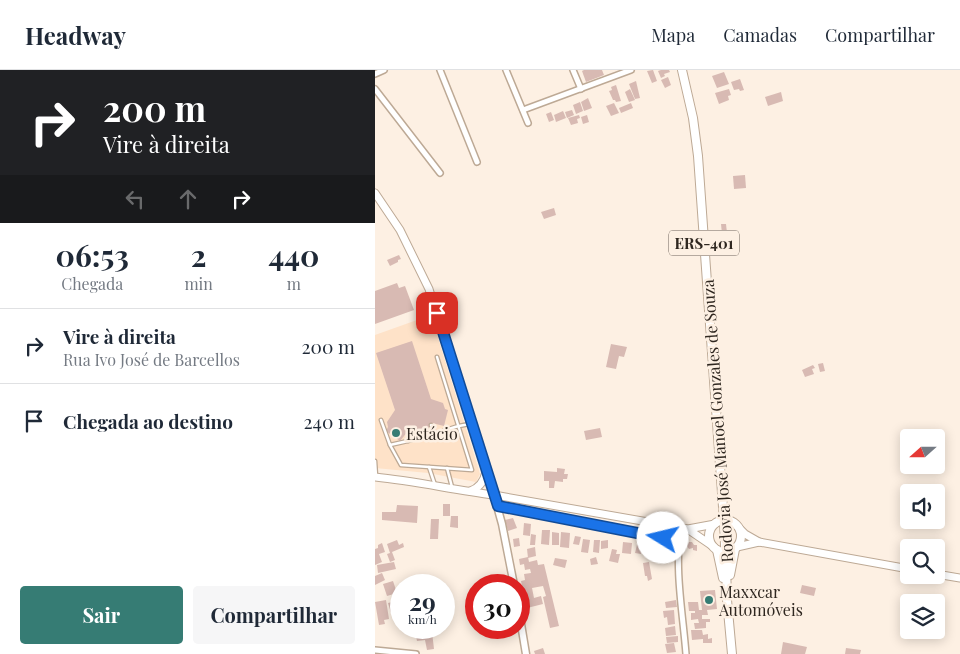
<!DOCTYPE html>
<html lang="pt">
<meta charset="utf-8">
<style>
:root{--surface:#fff;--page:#f6f6f7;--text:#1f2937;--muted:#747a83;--line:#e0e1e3;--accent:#367c74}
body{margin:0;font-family:"Playfair Display",serif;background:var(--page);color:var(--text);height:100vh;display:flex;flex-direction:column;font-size:19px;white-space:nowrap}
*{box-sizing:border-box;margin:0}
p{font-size:16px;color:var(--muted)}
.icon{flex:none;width:28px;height:28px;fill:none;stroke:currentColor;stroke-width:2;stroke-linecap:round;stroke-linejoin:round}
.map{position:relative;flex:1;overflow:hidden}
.details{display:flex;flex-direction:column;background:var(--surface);width:375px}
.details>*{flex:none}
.top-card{background:#202124;color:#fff;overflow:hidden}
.needle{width:32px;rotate:249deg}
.fabs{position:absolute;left:525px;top:359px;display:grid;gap:10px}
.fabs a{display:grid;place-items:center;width:45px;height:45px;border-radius:5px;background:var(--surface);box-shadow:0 2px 12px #0003;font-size:25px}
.speed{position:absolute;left:15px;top:504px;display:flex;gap:10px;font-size:25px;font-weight:700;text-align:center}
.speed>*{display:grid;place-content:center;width:65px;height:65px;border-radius:50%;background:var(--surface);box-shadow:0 2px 12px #0003;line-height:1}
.speed small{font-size:12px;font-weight:400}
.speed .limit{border:8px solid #d22;background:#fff;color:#111}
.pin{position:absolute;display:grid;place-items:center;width:42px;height:42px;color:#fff;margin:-21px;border-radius:10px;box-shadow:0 2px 8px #0006}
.me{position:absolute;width:55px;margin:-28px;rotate:279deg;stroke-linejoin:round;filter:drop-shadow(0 0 4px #0008)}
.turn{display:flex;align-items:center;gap:18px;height:105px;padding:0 20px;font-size:22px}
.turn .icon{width:65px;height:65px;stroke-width:2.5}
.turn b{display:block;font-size:35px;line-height:42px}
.lanes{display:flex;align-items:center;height:48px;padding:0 20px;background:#0003;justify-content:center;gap:25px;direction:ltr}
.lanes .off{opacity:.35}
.eta{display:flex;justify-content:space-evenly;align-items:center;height:85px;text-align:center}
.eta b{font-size:30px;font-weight:700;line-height:35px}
.action{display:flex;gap:10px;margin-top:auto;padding:10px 20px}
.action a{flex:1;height:58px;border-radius:5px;background:var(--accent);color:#fff;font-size:20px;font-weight:700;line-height:58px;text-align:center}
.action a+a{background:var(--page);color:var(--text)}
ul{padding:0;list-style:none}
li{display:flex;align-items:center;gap:15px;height:75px;padding:0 20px;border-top:1px solid var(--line)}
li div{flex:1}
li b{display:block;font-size:19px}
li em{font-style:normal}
header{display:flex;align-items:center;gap:30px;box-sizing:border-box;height:70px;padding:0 25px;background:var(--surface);border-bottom:1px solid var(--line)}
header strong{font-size:24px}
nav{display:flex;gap:28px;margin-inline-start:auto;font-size:18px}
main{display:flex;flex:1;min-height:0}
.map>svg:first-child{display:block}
.built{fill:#fee2c8}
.building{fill:#d8bab3}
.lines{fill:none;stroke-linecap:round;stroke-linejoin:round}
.service-casing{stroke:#bda995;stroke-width:5}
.minor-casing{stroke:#bda995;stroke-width:8}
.tertiary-casing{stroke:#bda995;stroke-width:9}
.secondary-casing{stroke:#bda995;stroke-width:9}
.primary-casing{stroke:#bda995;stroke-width:10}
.service{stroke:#fff;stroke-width:2.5}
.minor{stroke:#fff;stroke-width:5}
.tertiary{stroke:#fff;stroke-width:6}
.secondary{stroke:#fff;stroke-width:7}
.primary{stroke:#fff;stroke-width:8}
.route-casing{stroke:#114b97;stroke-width:12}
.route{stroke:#1a73e8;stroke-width:9}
.poi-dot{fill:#367c74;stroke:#fdf0e3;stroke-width:2}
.labels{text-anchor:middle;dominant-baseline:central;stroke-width:5;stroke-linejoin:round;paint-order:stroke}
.shield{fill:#fdf0e3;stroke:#6d635a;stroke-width:1}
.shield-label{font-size:15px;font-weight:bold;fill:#2f2720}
.street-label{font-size:16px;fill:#2f2720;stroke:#fdf0e3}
.poi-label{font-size:16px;fill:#2f2720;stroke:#fdf0e3;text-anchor:start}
</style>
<header>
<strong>Headway</strong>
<nav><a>Mapa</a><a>Camadas</a><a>Compartilhar</a></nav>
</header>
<main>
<section class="details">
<div class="top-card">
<div class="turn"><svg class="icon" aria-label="right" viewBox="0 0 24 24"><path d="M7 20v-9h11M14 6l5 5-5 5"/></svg><div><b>200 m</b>Vire à direita</div></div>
<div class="lanes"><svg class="icon off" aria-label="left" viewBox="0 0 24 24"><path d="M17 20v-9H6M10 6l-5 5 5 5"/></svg><svg class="icon off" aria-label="ahead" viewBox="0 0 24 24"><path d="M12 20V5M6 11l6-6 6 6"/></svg><svg class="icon" aria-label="right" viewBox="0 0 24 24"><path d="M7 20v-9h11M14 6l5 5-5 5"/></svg></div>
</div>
<div class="eta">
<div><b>06:53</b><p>Chegada</p></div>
<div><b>2</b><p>min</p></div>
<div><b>440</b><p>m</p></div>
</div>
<ul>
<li><svg class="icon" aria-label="right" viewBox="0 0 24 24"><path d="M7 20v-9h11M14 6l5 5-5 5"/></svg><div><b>Vire à direita</b><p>Rua Ivo José de Barcellos</p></div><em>200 m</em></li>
<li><svg class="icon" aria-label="arrive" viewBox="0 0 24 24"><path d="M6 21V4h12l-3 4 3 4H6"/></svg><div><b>Chegada ao destino</b></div><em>240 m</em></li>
</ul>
<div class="action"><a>Sair</a><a>Compartilhar</a></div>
</section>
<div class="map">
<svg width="585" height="584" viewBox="0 0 585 584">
<rect width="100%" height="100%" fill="#fdf0e3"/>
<polygon class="built" points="56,245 105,404 101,412 53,403 0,398 0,265"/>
<g class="building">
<polygon points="209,0 227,0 229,5 211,12 207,1"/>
<polygon points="278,0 282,11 277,13 272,1"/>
<polygon points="286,0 294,0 295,2 289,4 290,6 286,8 283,1"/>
<polygon points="349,2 354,14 342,18 337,6"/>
<polygon points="293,7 296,15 290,18 286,10"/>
<polygon points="365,9 369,20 365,21 364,19 359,20 356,12"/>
<polygon points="261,11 265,28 260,29 254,14"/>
<polygon points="241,15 246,31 241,32 240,30 238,30 234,21 237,20 236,17"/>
<polygon points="255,19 260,30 254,32 250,22"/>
<polygon points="354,19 356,25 353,26 354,30 344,34 340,23"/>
<polygon points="406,22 408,31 393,36 390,27"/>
<polygon points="213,28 217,38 209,41 206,32"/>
<polygon points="205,32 208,41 201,44 198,35"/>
<polygon points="239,33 244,43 236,46 231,36"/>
<polygon points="256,33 258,38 246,43 244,38"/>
<polygon points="197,40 199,45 192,48 190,42"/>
<polygon points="188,41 191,48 181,52 179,45"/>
<polygon points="176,42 179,50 174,52 171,44"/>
<polygon points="204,45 205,48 202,49 203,53 196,55 193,48"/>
<polygon points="212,45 214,52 208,54 206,47"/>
<polygon points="370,105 371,118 359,119 358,106"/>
<polygon points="179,138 181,145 169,149 166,142"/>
<polygon points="346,154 351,154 352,163 347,164"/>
<polygon points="24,185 26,189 23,190 23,192 15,196 12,190"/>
<polygon points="22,213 24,218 30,216 39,240 0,254 0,221"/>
<polygon points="37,271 56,329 68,333 70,339 73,340 69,356 57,353 53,359 48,361 42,363 33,361 25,371 11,361 13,357 12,352 20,340 1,283"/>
<polygon points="236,274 252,277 249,287 244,286 241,299 231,297"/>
<polygon points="448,293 450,301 445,302 443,294"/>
<polygon points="438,295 440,298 437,299 439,304 430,307 427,300"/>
<polygon points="225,358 227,367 211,370 209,361"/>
<polygon points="182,398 190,399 189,404 193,404 192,409 188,409 188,412 180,411 179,418 174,418 174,411 169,411 169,401 182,402"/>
<rect x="68" y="434" width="7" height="12"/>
<polygon points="22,435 43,436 42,453 7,450 7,442 21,442"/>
<polygon points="76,446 83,446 83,458 75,457"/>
<polygon points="138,448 142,458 133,461 130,450"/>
<polygon points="56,449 64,449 63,469 55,469"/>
<polygon points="149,453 156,454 155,466 148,465"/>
<polygon points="167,460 175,460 174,475 166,474"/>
<polygon points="177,462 184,463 184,475 177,475"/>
<polygon points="186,462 195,463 194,478 185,477"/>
<polygon points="156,464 161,465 160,475 155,475"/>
<polygon points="200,466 206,467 204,475 198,474"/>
<polygon points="144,468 145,476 139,477 138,469"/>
<polygon points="208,469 215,470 213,483 206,482"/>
<polygon points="22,470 24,475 28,473 29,477 17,482 20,490 15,492 12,484 15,483 12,474"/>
<polygon points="219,470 225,470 224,483 218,482"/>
<polygon points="233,470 233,478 226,479 226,471"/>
<polygon points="248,472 257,473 256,484 247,483"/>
<polygon points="314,472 317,472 319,475 322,475 322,481 318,480 318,478 314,479 312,476"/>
<polygon points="7,473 10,482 4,484 7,492 0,495 0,479 3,478 3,475"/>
<polygon points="262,475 268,476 266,484 260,483"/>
<polygon points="160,477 161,486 153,488 152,479"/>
<polygon points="237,479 242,480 241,484 245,484 243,493 234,491"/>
<polygon points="153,487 154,492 162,490 163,495 169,494 184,556 175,558 168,527 171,526 168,516 157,518 159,528 166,526 168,534 152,538 150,531 153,531 151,520 148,521 146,511 150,510 149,504 156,503 155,499 150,500 149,494 145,495 144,489"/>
<polygon points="221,487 223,494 216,495 215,489"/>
<polygon points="180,488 192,490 190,498 178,495"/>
<polygon points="19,492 21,499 3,503 2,495"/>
<polygon points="274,492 277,509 273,511 272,506 270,506 268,493"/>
<polygon points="7,503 10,510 0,515 0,506"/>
<polygon points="18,511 22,523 12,526 8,514"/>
<polygon points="427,515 441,518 439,526 425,523"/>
<polygon points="340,520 342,539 332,540 333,545 327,545 327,549 335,549 335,552 331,552 331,558 320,559 319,553 324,553 323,549 316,550 316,543 320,543 320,541 314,541 313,532 323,532 324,540 327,540 325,521"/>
<polygon points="11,530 14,549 9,550 10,554 4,555 0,532"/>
<polygon points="301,530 302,537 291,538 290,532"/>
<polygon points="22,531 23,536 21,537 22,542 16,543 13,533"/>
<polygon points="299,540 300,554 293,555 292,547 289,548 288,541"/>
<polygon points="300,556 301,565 291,566 290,558"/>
<polygon points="316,560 327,560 328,565 333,564 333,569 337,568 337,573 328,573 328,569 317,570"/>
<polygon points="49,561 49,563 57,562 59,579 52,580 50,570 42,571 40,562"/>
<polygon points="303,566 303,572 292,573 291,567"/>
<polygon points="408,572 432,577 430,584 406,584"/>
<polygon points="299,573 301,582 292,583 290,574"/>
<polygon points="168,578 170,584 160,584 159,581"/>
<polygon points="471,578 486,580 485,584 470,584"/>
</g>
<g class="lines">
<defs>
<g id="service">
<path d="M6 350 15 375C39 370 57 365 80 357 86 355 90 356 95 353"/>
<polyline points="56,355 61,365"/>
<polyline points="33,371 36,363"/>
<polyline points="15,375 26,395 97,400 62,287"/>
<polyline points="0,391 1,406"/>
<polyline points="54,397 60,415"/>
<polyline points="72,398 77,417"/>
</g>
<g id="minor">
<polyline points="65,0 102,92"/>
<polyline points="131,0 153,53"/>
<polyline points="198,0 206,19"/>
<polyline points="0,4 9,0"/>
<polyline points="0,19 65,103"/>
<polyline points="148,40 256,0"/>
<polyline points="123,436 256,463 304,471"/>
<path d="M306 458C299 496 308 545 311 584"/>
<polyline points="0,580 41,584"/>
</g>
<g id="tertiary">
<polyline points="119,425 127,454 139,515"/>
<polyline points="144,542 151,584"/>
</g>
<g id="secondary">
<polyline points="0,123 25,160 54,219 119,425"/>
<path d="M0 407C40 411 79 420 119 425L313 459 340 454"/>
<path d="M95 421C105 418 109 411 111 402"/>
<polyline points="362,456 370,464 384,472"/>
<polyline points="314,460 339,477"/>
<polyline points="362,477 384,472 534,499"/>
<polyline points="561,504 585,508"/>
</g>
<g id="primary">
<polyline points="307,0 318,48 323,86 349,451 352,524"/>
<circle cx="350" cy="466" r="16"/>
<polyline points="342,480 348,508"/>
<polyline points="355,505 360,479"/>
<polyline points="351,519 357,584"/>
</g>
</defs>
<use href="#service" class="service-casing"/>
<use href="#minor" class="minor-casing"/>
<use href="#tertiary" class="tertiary-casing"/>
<use href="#secondary" class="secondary-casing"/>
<use href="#primary" class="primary-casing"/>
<use href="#service" class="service"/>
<use href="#minor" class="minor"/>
<use href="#tertiary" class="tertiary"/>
<use href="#secondary" class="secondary"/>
<use href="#primary" class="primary"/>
</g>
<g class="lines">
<defs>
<polyline id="route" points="62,243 123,436 288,468"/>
</defs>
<use href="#route" class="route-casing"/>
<use href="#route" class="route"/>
</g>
<g class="poi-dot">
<circle cx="21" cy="363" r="5"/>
<circle cx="334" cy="530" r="5"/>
</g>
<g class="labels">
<rect class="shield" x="294" y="160.5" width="70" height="25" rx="4"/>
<g class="shield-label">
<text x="329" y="173">ERS-401</text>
</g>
<g class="street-label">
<text transform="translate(342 351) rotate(-94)">Rodovia José Manoel Gonzales de Souza</text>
</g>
<g class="poi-label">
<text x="31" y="363">Estácio</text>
<text x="344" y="521">Maxxcar<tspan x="344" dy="18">Automóveis</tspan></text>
</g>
</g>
</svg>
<div class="fabs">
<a><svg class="needle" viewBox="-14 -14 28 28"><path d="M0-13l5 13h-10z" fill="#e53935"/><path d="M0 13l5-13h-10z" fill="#747a83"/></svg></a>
<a><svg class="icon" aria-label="sound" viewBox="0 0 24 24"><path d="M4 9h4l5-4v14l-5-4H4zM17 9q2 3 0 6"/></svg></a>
<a><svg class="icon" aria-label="search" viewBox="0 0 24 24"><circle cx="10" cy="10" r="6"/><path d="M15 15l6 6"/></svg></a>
<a><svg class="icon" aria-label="layers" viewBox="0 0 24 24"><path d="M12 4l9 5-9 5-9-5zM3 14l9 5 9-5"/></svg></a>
</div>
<div class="speed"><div>29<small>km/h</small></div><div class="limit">30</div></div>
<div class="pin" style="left:62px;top:243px;background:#d93025"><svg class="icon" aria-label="arrive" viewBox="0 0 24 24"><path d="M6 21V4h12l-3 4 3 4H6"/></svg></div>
<svg class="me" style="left:288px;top:468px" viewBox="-20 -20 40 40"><circle r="19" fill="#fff"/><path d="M0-13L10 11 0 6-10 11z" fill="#1a73e8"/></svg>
</div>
</main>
